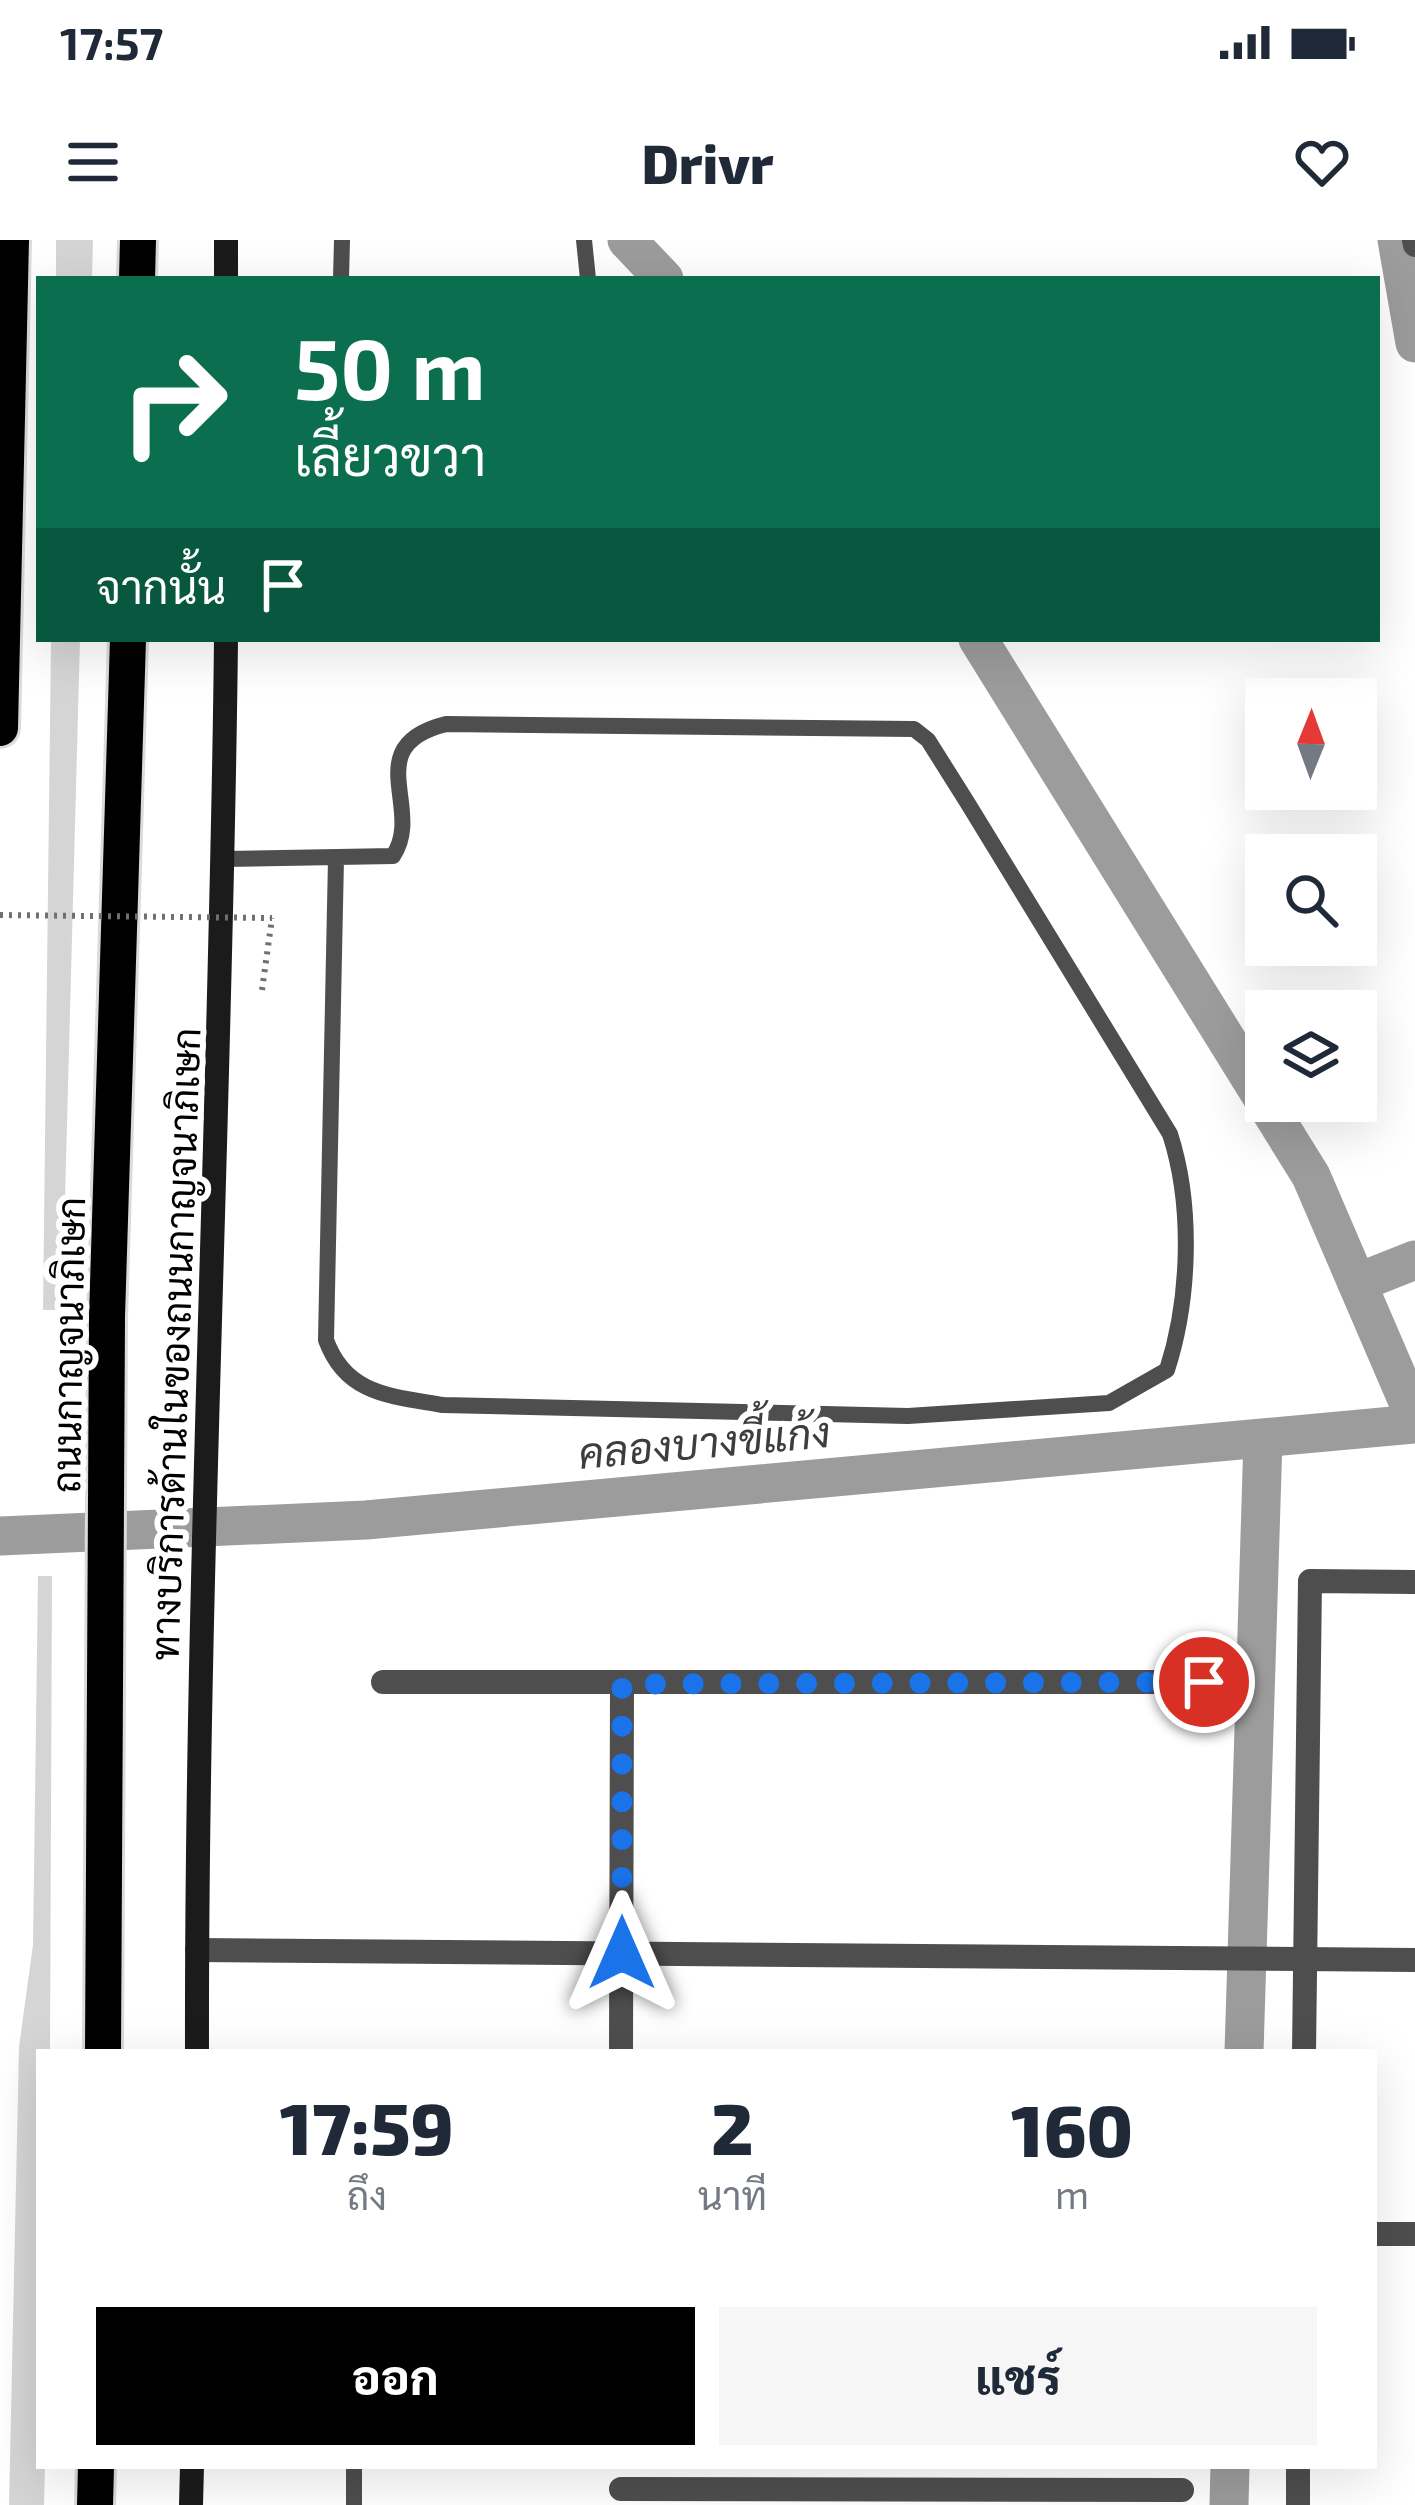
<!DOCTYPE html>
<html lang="th">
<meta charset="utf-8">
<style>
:root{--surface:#fff;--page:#f6f6f7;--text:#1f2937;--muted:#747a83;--accent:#000}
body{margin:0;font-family:"Exo 2",Sarabun,sans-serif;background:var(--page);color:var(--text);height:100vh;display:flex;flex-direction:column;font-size:45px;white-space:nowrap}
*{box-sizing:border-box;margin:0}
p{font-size:39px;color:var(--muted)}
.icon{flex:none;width:66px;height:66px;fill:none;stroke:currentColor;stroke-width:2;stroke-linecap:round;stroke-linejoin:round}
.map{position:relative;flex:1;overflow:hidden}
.drawer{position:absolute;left:36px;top:1809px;width:1341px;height:420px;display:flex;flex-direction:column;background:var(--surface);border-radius:0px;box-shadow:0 12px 48px #0002}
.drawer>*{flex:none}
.guide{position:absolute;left:36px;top:36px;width:1344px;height:366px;border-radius:0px;box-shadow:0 12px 48px #0002;background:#0b6e4f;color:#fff;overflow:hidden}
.needle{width:78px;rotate:1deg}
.tools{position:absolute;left:1245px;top:438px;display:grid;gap:24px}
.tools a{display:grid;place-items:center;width:132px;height:132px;border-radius:0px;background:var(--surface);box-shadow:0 12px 48px #0002;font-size:60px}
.pin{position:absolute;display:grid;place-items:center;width:102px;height:102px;color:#fff;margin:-51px;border:6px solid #fff;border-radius:50%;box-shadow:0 3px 12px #0007}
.me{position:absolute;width:132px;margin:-66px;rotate:0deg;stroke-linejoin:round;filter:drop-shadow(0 0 9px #0008)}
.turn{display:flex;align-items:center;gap:42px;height:252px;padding:0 60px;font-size:54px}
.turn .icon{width:156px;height:156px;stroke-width:2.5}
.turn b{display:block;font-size:84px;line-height:102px}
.then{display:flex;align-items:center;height:114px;padding:0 60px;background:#0003;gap:24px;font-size:45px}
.eta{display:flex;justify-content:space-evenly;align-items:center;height:204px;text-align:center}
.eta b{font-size:72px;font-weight:800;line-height:84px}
.cta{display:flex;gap:24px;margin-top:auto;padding:24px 60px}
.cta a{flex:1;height:138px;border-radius:0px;background:var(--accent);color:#fff;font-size:48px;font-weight:800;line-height:138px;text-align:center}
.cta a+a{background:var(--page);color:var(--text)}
.status{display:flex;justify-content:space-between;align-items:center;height:84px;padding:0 60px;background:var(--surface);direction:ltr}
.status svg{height:33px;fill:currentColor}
header{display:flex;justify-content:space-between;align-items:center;height:156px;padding:0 60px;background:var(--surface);font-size:54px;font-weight:800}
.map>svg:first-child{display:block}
.green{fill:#d5d5d5}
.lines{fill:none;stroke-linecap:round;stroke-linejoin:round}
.canal{stroke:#9c9c9c;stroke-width:39}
.highway-casing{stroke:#dbdbdb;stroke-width:42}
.path{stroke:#707070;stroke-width:6;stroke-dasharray:3 6;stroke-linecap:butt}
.lane{stroke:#4e4e4e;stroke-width:16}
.street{stroke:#4e4e4e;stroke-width:24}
.secondary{stroke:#1b1b1b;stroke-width:24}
.highway{stroke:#000;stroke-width:36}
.path-bridge{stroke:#707070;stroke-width:6;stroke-dasharray:3 6;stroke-linecap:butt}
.route{stroke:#1a73e8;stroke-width:21;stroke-dasharray:0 37.8}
.labels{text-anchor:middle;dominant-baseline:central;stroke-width:12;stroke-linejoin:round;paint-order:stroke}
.street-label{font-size:39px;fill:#000;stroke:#fff}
.water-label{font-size:42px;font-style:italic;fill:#3d3d3d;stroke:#fff}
</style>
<div class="status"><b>17:57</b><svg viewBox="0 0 49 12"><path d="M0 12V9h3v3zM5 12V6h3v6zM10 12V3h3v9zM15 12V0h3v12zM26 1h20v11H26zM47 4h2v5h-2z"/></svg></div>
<header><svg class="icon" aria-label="menu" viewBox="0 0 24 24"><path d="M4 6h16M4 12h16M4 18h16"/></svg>Drivr<svg class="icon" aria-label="heart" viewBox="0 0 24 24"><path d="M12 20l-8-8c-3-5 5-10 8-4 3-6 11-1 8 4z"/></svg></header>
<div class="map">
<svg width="1415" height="2265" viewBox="0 0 1415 2265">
<rect width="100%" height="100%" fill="#fff"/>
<g class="green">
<polygon points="56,0 93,0 92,39 56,39"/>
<polygon points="51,399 80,399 62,1070 43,1070"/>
<polygon points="38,1336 52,1336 50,1812 39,1812 39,2226 45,2226 44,2265 9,2265 19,1807 33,1705"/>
</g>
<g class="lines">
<g class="canal">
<polyline points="627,0 664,39"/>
<polyline points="1397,0 1415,103"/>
<polyline points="978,399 1311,936 1415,1178"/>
<polyline points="1357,1043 1415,1020"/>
<polyline points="0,1296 366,1280 1415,1184"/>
<polyline points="1244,1812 1263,1199"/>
<polyline points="1229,2265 1230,2226"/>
</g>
<defs>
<g id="highway">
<polyline points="137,39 138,0"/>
<polyline points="0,488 11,0"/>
<polyline points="103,1812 107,1077 128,399"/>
<polyline points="95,2265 96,2226"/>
</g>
</defs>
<use href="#highway" class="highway-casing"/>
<polyline class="path" points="262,750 272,678"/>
<g class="lane">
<polyline points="584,0 588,39"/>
<polyline points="341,39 342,0"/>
<path d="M223 619 393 616C425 569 358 506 446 484L914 489 928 500 967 562 1170 894C1193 965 1190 1059 1167 1130L1109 1163 908 1176 443 1165C391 1156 346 1155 326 1100L336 619"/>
<polyline points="354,2265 354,2226"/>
</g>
<g class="street">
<polyline points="1414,0 1415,5"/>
<polyline points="383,1442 1204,1442"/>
<polyline points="197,1710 1415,1720"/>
<polyline points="621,1812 622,1444"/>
<polyline points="1304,1812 1310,1341 1415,1342"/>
<polyline points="1374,1994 1415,1994"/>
<polyline points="621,2249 1182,2250"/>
<polyline points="1298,2265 1298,2226"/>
</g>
<g class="secondary">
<polyline points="226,39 226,0"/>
<path d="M197 1812C196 1341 221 870 226 399"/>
<polyline points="191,2265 192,2226"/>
</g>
<use href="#highway" class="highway"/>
<polyline class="path-bridge" points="0,675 272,678"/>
</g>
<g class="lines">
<polyline class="route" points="622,1713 622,1444 1204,1442"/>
</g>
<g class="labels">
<g class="street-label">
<text transform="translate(174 1104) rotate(-88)">ทางบริการด้านในของถนนกาญจนาภิเษก</text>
<text transform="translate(67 1105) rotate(-89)">ถนนกาญจนาภิเษก</text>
</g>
<g class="water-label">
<text transform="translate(704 1201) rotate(-5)">คลองบางขี้แก้ง</text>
</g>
</g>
</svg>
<div class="tools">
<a><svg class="needle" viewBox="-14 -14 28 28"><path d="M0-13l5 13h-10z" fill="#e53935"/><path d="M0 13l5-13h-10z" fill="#747a83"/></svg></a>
<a><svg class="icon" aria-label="search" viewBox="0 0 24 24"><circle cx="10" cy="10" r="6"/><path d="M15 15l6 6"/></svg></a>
<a><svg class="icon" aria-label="layers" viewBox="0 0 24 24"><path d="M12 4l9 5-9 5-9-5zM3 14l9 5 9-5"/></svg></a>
</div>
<div class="pin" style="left:1204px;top:1442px;background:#d93025"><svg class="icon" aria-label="arrive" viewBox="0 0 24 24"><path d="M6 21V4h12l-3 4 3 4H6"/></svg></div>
<svg class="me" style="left:622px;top:1713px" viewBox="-20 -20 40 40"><path d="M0-17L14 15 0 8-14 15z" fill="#1a73e8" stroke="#fff" stroke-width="4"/></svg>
<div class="guide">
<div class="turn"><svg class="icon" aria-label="right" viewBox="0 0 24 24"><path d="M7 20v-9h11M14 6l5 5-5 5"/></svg><div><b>50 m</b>เลี้ยวขวา</div></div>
<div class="then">จากนั้น<svg class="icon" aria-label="arrive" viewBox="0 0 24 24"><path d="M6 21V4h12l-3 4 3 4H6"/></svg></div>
</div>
<section class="drawer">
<div class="eta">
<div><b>17:59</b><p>ถึง</p></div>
<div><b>2</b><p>นาที</p></div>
<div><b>160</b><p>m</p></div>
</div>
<div class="cta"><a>ออก</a><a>แชร์</a></div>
</section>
</div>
